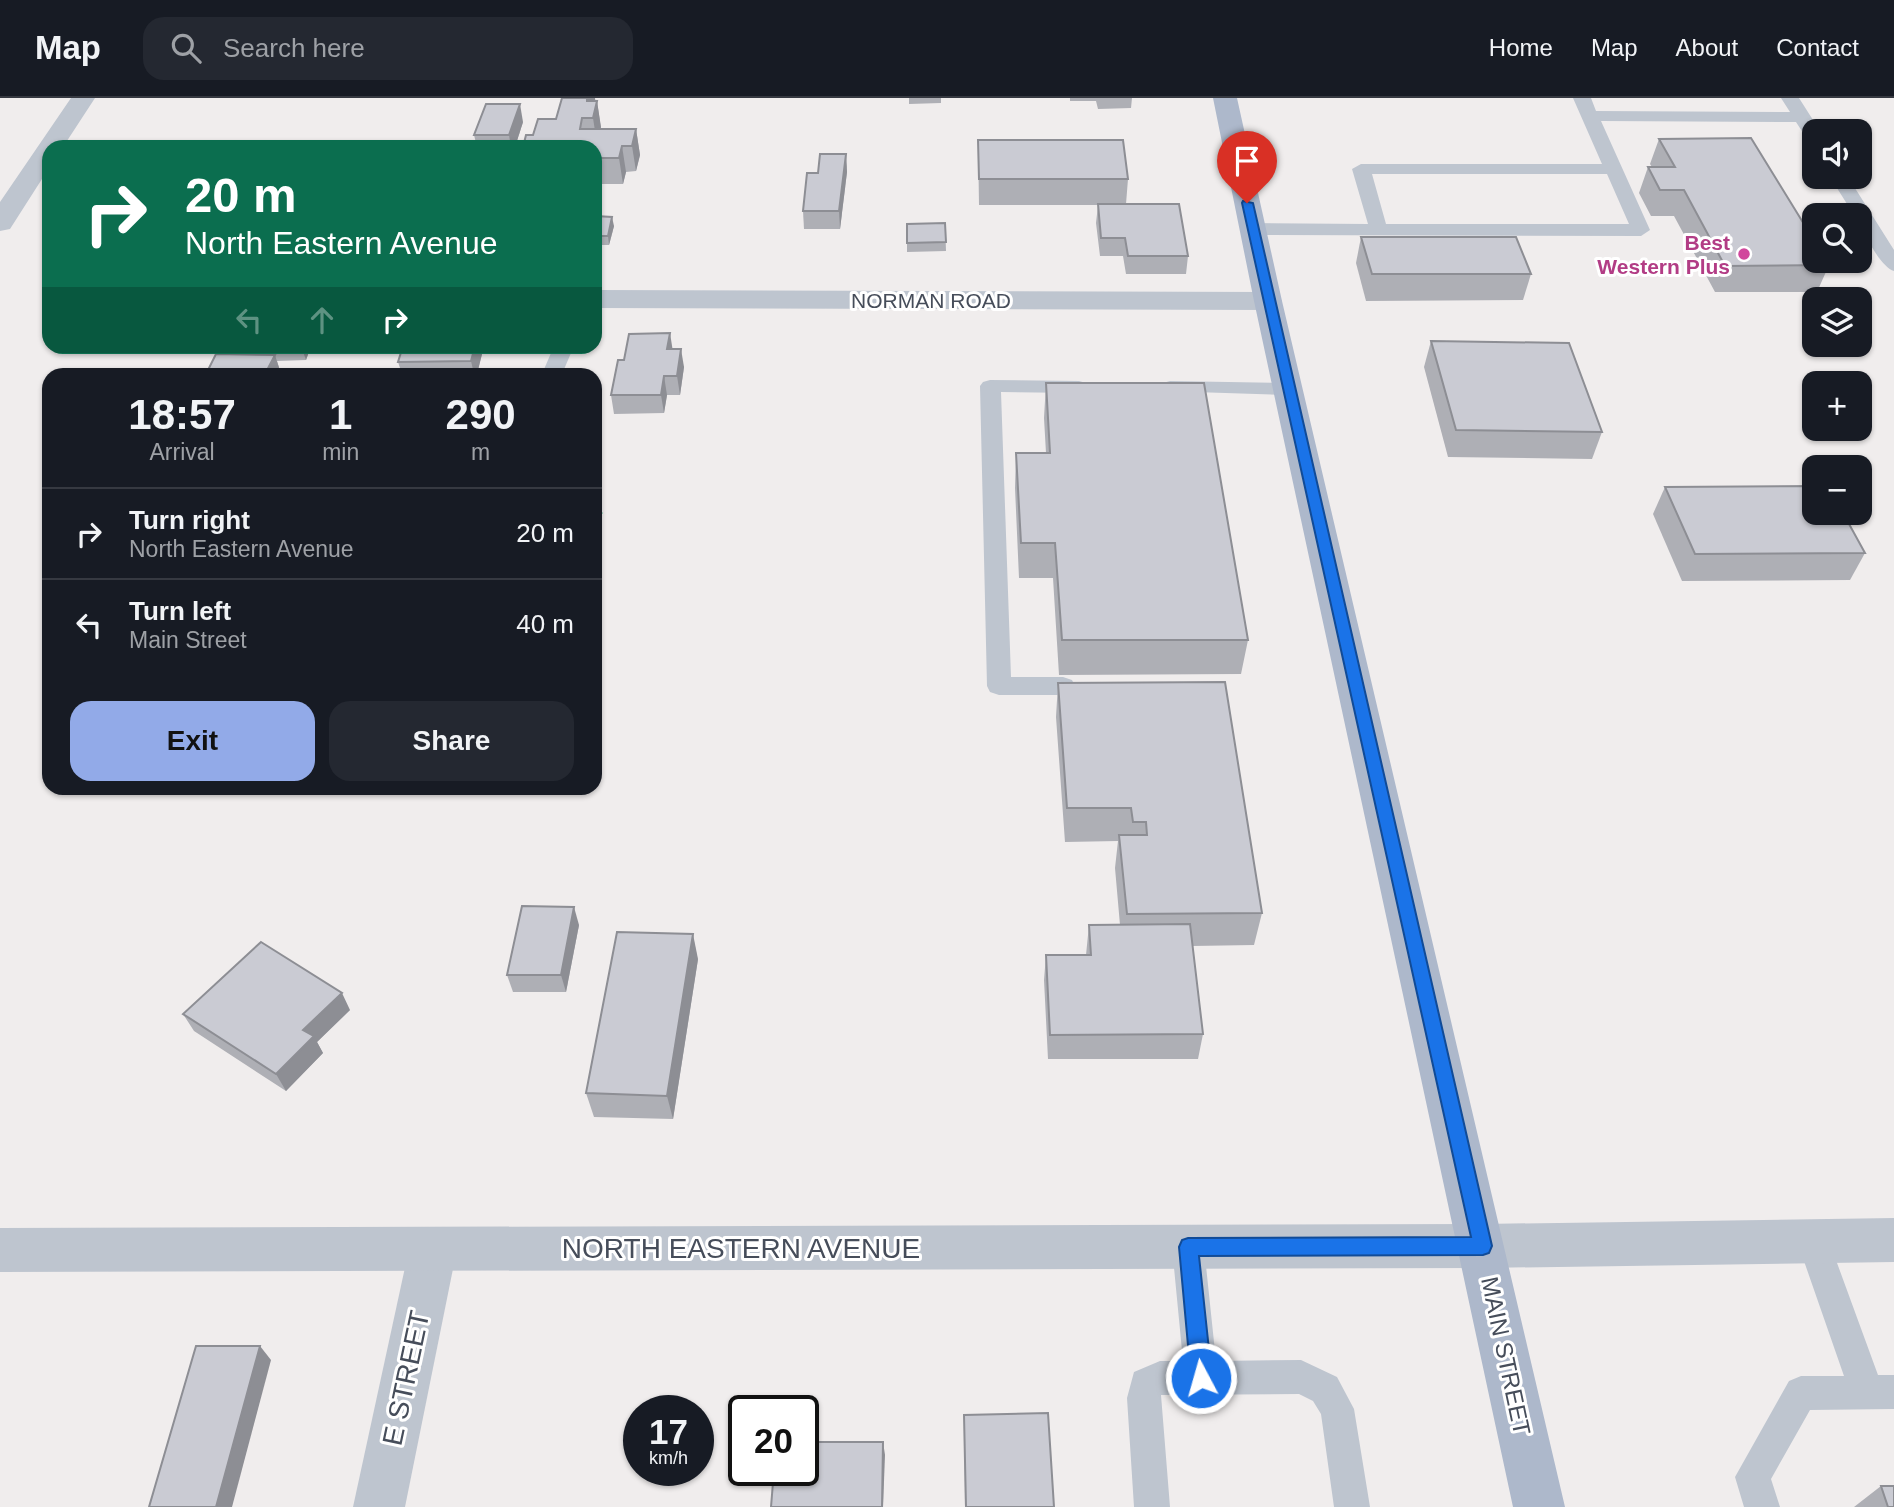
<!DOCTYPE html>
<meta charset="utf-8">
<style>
:root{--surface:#171b24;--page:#242831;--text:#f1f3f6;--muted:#9ea1a6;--line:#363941;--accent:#92aae8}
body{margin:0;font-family:Helvetica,sans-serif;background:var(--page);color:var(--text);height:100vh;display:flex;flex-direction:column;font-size:26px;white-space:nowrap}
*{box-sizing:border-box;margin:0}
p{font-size:23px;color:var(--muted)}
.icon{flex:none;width:38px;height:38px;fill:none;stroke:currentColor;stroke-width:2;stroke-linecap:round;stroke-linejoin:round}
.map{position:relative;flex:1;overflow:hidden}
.panel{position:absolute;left:42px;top:270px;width:560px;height:427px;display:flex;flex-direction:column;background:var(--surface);border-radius:21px;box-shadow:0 2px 5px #0004}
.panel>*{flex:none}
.banner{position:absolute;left:42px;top:42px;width:560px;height:214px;border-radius:21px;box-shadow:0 2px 5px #0004;background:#0b6e4f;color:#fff;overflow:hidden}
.buttons{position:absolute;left:1802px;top:21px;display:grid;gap:14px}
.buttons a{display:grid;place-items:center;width:70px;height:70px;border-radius:14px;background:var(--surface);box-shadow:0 2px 5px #0004;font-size:35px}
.speed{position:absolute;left:623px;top:1297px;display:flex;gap:14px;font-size:35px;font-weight:700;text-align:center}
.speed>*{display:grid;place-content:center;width:91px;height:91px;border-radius:50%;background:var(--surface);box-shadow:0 2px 5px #0004;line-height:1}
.speed small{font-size:18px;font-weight:400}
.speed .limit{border:4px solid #111;border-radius:10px;background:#fff;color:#111}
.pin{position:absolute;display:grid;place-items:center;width:60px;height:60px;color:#fff;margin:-72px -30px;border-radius:50% 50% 50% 0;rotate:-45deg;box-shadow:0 0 7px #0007}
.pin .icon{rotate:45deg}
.me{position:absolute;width:77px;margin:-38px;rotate:354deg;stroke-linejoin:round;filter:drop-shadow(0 0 5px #0008)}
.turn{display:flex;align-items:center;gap:24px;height:147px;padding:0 28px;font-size:32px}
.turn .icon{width:91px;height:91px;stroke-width:2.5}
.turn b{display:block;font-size:49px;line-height:60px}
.lanes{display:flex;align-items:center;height:66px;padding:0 28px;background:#0003;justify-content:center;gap:35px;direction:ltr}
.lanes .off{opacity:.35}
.eta{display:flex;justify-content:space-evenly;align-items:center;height:119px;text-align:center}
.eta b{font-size:42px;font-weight:800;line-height:49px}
.button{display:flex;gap:14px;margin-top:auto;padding:14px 28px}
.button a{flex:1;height:80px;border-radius:21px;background:var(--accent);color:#111;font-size:28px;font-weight:800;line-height:80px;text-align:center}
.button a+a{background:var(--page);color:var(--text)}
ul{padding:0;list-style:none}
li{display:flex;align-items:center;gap:21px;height:91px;padding:0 28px;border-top:2px solid var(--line)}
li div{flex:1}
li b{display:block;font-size:26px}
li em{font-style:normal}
header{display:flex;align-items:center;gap:42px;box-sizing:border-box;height:98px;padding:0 35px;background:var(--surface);border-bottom:2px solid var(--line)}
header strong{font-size:33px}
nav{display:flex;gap:38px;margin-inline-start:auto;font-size:24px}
.search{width:490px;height:63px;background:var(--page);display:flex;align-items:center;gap:18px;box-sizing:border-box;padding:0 24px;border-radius:21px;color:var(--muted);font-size:26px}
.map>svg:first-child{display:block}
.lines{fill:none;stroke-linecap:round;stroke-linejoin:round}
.path{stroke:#76c9ae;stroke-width:4.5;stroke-dasharray:5 3.5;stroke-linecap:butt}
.service{fill:#bec5cf;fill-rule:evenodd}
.minor{fill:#bec5cf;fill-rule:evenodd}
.tertiary{fill:#bec5cf;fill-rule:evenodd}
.primary{fill:#adb8cb;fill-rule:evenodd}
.wall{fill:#aeafb5}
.shaded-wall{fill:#8d8e94}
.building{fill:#cacbd3;stroke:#8d8e94;stroke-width:2}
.route{fill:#1a73e8;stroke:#114b97;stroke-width:2}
.hotel-dot{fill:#d1479c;stroke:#fff;stroke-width:2.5}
.labels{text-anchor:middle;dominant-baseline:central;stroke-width:6;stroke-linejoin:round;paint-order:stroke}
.far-hotel-label{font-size:21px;font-weight:bold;fill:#b23c85;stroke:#fff;text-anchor:end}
.far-street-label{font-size:21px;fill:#464d5a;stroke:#fff}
.street-label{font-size:24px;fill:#464d5a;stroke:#fff}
.near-street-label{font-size:28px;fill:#464d5a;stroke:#fff}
</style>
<header>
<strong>Map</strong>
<div class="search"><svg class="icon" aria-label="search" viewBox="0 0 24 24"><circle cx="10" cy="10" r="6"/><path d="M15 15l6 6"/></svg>Search here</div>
<nav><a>Home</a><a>Map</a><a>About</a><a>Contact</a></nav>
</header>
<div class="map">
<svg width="1894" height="1409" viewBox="0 0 1894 1409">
<rect width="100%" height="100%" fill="#f0eded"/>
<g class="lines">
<polyline class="path" points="595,431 601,414"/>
<g class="service">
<path d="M1573 0H1591L1596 13 1790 14 1781 0H1799L1820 33H1815V45L1809 44 1796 24 1601 23 1650 132 1641 138 1253 137 1244 131 1253 125 1368 126 1352 71 1361 66H1602ZM1372 76H1607L1629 126H1386Z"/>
<path d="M1830 79H1848L1894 152V173C1880 169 1860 131 1860 117H1854Z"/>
<polygon points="554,248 574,248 562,276 542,276"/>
<polygon points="990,282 1079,283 1086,285 1089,289 1086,293 1079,295 1001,294 1011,579 1063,579 1072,582 1075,588 1072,594 1063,597 999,597 990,594 987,588 980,288 983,284"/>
<polygon points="1170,283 1288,285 1295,287 1298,291 1295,295 1288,297 1163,293 1160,289 1163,285"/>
<polygon points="1813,1128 1824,1132 1829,1143 1878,1277 1894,1277 1894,1311 1810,1312 1771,1381 1780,1409 1744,1409 1735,1379 1789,1283 1801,1278 1844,1278 1797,1143 1802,1132"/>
<polygon points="1188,1134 1199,1138 1204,1149 1216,1263 1301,1262 1337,1279 1354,1311 1370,1409 1334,1409 1321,1316 1313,1303 1299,1296 1161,1297 1170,1409 1134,1409 1127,1300 1134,1274 1160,1263 1183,1263 1172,1149 1177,1138"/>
</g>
<g class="minor">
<polygon points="71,0 95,0 63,49 49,49 49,70 10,131 0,133 0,104"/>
<polygon points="595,192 1268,194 1278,197 1282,203 1278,209 1268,212 595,210"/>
<polygon points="433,1129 450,1135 457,1151 405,1409 353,1409 409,1151 416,1135"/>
</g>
<polygon class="tertiary" points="1894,1120 1894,1164 1483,1170 0,1174 0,1130 1483,1126"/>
<polygon class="primary" points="1213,0 1237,0 1282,203 1565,1409 1513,1409 1254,203"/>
</g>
<g class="wall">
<polygon points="562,0 595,0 595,3 597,3 601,31 636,31 640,57 636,73 626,74 623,86 595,86 595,49 533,37 556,21"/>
<polygon points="909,0 941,0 941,5 909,6"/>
<polygon points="1070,0 1132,0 1131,10 1098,11 1096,3 1070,3"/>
<polygon points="523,24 515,49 477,49 474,37"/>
<polygon points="1659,41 1829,167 1817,194 1715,194 1674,118 1651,118 1639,95 1648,69 1652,69 1650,66"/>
<polygon points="978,42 1128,81 1126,106 1188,158 1186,176 1126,176 1123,158 1100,158 1096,125 1098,107 979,107"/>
<polygon points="846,56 847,74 840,131 804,131 803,113 818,75"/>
<polygon points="595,118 614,128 609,147 595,147"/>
<polygon points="945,125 946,153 907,154 907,126"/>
<polygon points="1361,139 1531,176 1523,202 1366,203 1356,165"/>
<polygon points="1431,243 1602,334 1592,361 1448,359 1424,269"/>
<polygon points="256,248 311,248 306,262 277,263 281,276 259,257"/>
<polygon points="403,248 508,248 507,252 483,252 477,276 402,276 398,264"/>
<polygon points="672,251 684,269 680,297 667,297 664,315 614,316 611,297 624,262"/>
<polygon points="1046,285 1248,542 1241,576 1059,577 1053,480 1019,480 1015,390 1016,355 1046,355 1044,320"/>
<polygon points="1665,389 1865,455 1850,482 1682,483 1653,416"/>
<polygon points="1058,585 1262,815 1254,847 1192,848 1203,936 1198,961 1048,961 1044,882 1046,857 1086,857 1089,827 1120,827 1115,770 1118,743 1065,744 1056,619"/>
<polygon points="579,827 566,894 513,894 507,877"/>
<polygon points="698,861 673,1021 594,1019 586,995"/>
<polygon points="350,912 317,944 323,955 286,993 194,933 183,916"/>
<polygon points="964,1317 1054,1409 965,1409"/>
<polygon points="1881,1388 1894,1409 1854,1409"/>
</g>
<g class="shaded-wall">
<polygon points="587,0 595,0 596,8 597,3 601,29 597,46 593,20 587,3"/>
<polygon points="520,6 523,24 515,49 511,49 509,37"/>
<polygon points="636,31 640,57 636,73 632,48"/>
<polygon points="622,48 626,74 623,86 619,60"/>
<polygon points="846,56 847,74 840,131 839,113"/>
<polygon points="612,119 614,128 609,147 608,138"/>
<polygon points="670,235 673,254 667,251"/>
<polygon points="301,248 311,248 306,262"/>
<polygon points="475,248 482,248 483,252 477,276 474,276 471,263"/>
<polygon points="681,251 684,269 680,297 677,278"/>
<polygon points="275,257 281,276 265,276"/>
<polygon points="664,278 667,297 664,315 661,297"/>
<polygon points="574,809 579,827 566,894 561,877"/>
<polygon points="693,836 698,861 673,1021 667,998"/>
<polygon points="342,895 350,912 317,944 323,955 286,993 276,976 303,932"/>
<polygon points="260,1248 271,1262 232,1409 216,1409"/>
<polygon points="883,1344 885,1357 883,1409 882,1409"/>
</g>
<g class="building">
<polygon points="562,0 587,0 587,3 597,3 593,20 582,20 580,31 636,31 632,48 622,48 619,60 595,60 595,49 523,49 526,37 533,37 538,21 556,21"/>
<polygon points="486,6 520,6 509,37 474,37"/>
<polygon points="1751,40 1815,144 1815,163 1826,163 1829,167 1725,168 1684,92 1660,92 1648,69 1675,69 1659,41"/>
<polygon points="978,42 1123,42 1128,81 979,81"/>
<polygon points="820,56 846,56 839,113 803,113 807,75 818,75"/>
<polygon points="1098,106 1179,106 1188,158 1128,158 1125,140 1101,140"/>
<polygon points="595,118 612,119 608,138 595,138"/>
<polygon points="945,125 946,144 907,145 907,126"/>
<polygon points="1361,139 1516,139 1531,176 1372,176"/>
<polygon points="670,235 667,251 681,251 677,278 664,278 661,297 611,297 618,262 624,262 629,236"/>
<polygon points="1431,243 1569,245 1602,334 1456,332"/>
<polygon points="403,248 475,248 471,263 398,264"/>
<polygon points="216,256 275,257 265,276 206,276"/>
<polygon points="1046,285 1204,285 1248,542 1062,542 1055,445 1021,445 1016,355 1050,355"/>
<polygon points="1815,388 1815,415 1843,415 1865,455 1695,456 1665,389"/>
<polygon points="1225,584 1262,815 1127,816 1119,737 1147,737 1146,724 1133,724 1131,710 1067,710 1058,585"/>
<polygon points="522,808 574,809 561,877 507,877"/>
<polygon points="1190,826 1203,936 1050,937 1046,857 1091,857 1089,827"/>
<polygon points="617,834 693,836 667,998 586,995"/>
<polygon points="261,844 342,895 303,932 314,938 276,976 183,916"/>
<polygon points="196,1248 260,1248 216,1409 149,1409"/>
<polygon points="1048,1315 1054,1409 966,1409 964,1317"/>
<polygon points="803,1344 883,1344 882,1409 771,1409 774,1372 803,1372"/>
<polygon points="1881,1388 1894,1388 1894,1409 1888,1409"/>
</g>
<polygon class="route" points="1243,103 1253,105 1492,1148 1489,1155 1483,1157 1199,1158 1212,1280 1209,1287 1201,1290 1194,1287 1191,1280 1179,1149 1182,1142 1188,1140 1471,1139 1242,105"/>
<circle class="hotel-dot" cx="1744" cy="156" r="7"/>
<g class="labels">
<g class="far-hotel-label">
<text x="1730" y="144">Best<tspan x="1730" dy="24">Western Plus</tspan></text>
</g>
<g class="far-street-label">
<text x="931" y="202">NORMAN ROAD</text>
</g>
<g class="street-label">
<text transform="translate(1506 1258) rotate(78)">MAIN STREET</text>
</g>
<g class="near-street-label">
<text x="741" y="1150">NORTH EASTERN AVENUE</text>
<text transform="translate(406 1280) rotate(-78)">E STREET</text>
</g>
</g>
</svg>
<div class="buttons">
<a><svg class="icon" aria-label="sound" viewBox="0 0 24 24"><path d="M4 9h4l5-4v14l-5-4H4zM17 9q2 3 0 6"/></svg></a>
<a><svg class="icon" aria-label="search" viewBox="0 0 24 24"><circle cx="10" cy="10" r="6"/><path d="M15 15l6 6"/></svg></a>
<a><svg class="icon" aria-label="layers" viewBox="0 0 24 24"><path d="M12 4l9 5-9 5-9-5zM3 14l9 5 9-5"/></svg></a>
<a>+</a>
<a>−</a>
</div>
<div class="speed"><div>17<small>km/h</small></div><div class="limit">20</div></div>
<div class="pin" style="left:1247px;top:105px;background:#d93025"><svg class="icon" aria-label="arrive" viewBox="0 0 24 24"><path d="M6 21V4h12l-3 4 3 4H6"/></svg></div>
<svg class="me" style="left:1201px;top:1280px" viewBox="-20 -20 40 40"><circle r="17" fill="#1a73e8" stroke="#fff" stroke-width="3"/><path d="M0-11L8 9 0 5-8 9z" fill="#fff"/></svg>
<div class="banner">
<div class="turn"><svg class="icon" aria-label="right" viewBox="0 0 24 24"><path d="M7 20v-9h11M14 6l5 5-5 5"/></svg><div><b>20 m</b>North Eastern Avenue</div></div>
<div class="lanes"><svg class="icon off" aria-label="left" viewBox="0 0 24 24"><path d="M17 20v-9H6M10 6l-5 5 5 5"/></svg><svg class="icon off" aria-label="ahead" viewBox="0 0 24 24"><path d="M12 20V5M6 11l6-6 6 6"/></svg><svg class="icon" aria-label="right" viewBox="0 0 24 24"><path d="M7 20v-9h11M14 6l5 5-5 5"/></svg></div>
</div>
<section class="panel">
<div class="eta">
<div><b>18:57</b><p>Arrival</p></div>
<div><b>1</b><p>min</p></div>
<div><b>290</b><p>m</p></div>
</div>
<ul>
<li><svg class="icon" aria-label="right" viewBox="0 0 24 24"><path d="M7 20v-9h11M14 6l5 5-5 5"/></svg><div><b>Turn right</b><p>North Eastern Avenue</p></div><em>20 m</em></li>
<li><svg class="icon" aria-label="left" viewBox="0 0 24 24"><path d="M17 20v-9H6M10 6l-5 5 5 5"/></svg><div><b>Turn left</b><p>Main Street</p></div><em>40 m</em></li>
</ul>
<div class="button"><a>Exit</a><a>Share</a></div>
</section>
</div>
